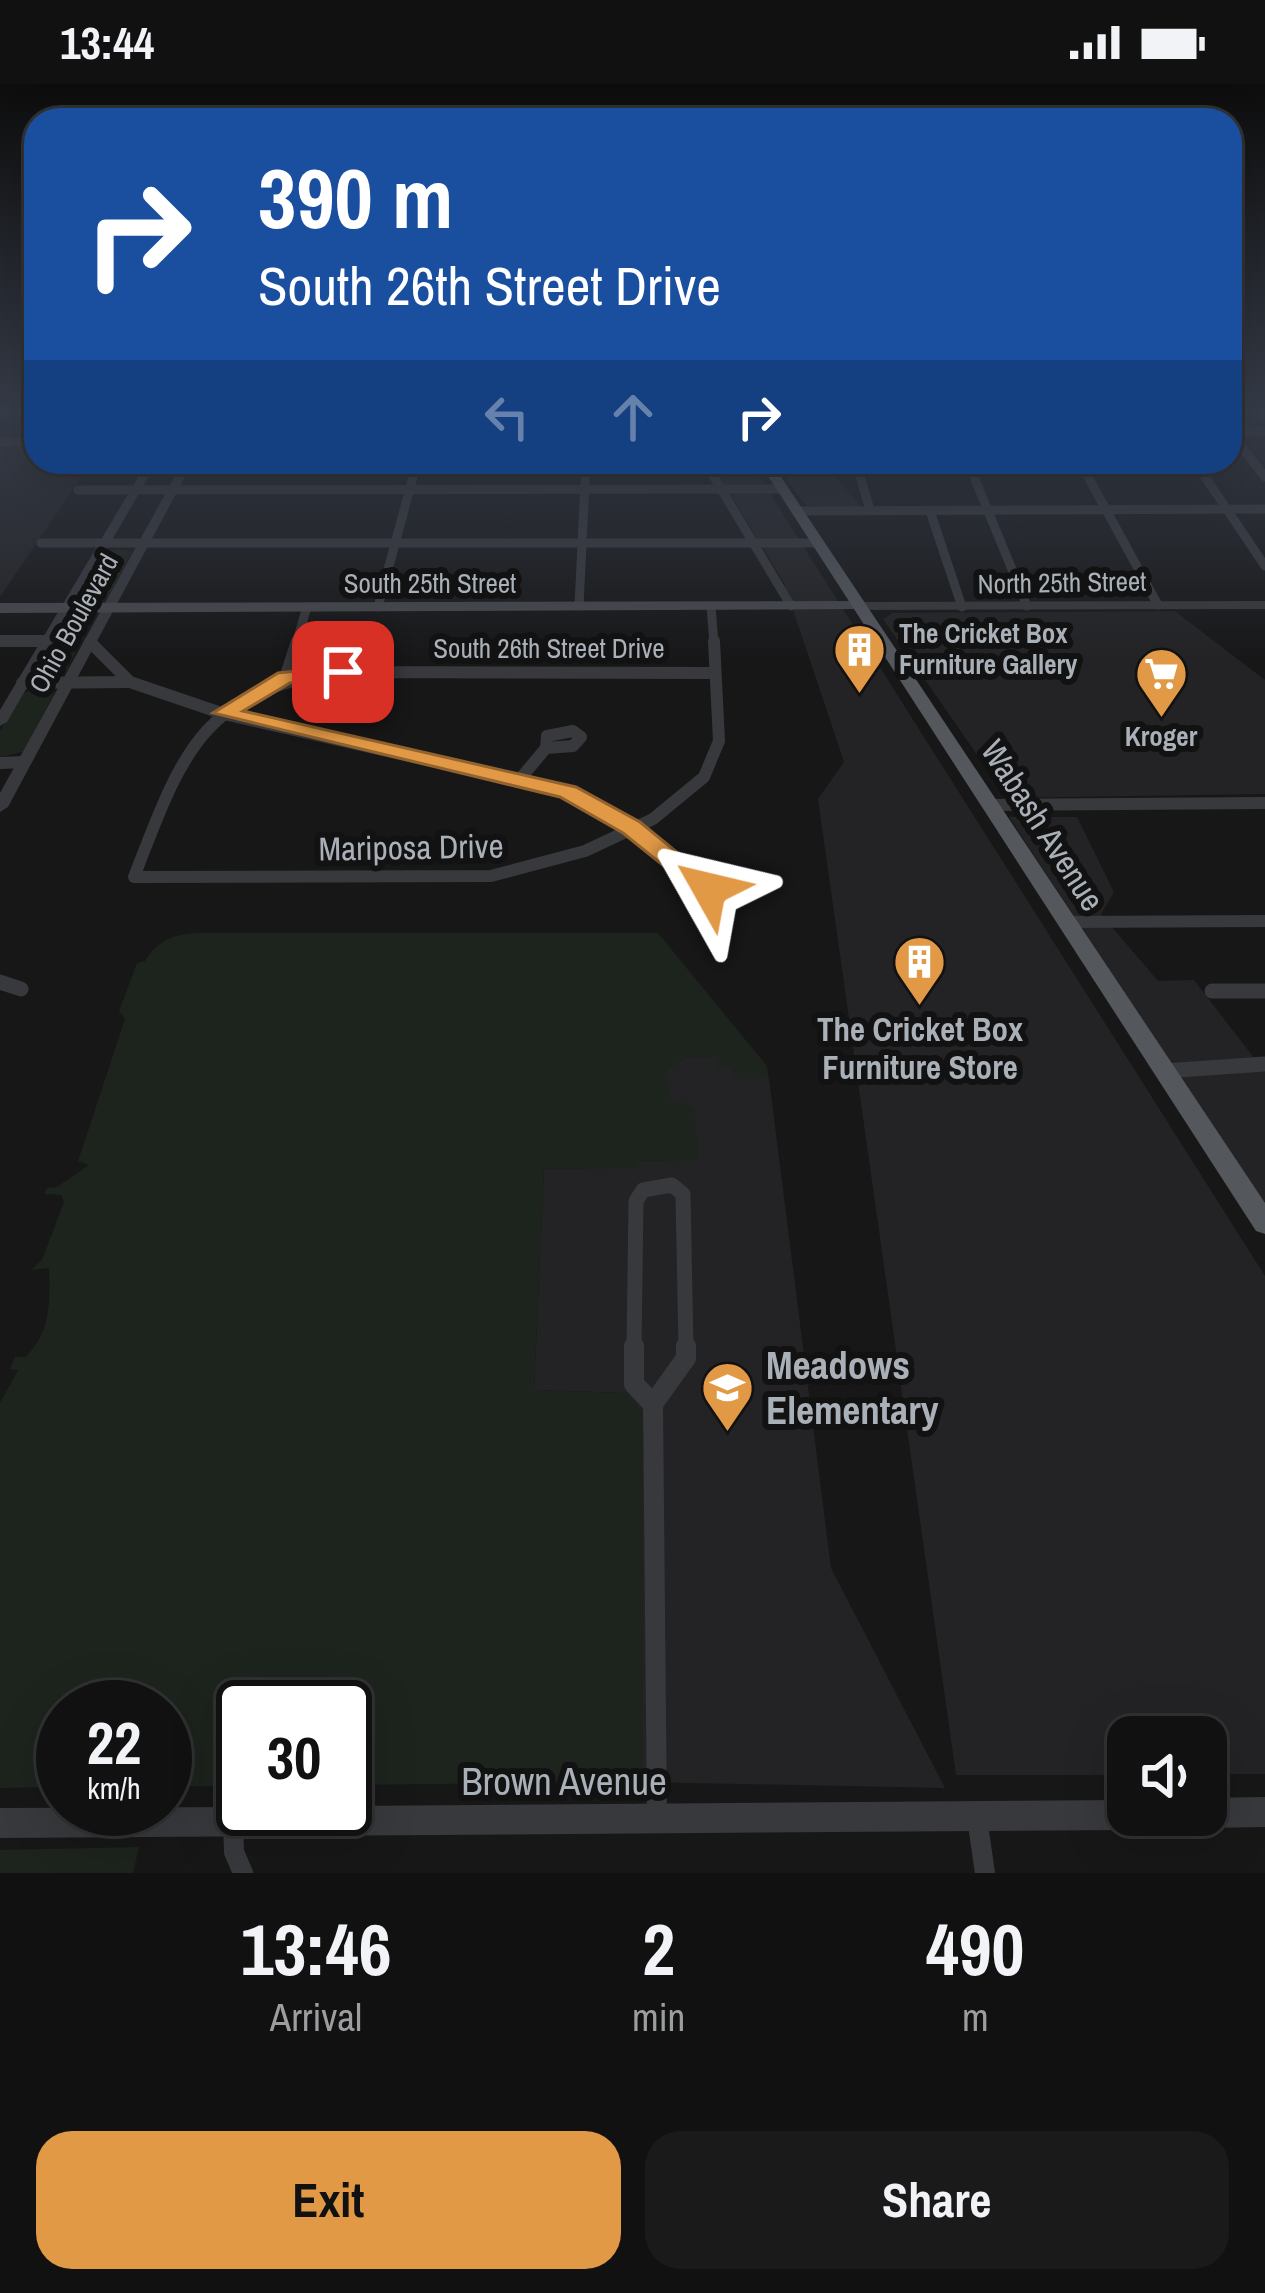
<!DOCTYPE html>
<style>
:root{--surface:#111112;--page:#1a1a1b;--text:#f1f3f6;--muted:#9c9d9f;--line:#303132;--accent:#e19946}
body{margin:0;font-family:"Archivo Narrow",sans-serif;background:var(--page);color:var(--text);height:100vh;display:flex;flex-direction:column;font-size:45px;white-space:nowrap}
*{box-sizing:border-box;margin:0}
p{font-size:39px;color:var(--muted)}
.icon{flex:none;width:66px;height:66px;fill:none;stroke:currentColor;stroke-width:2;stroke-linecap:round;stroke-linejoin:round}
.map{position:relative;height:1789px;overflow:hidden}
.sheet{display:flex;flex-direction:column;background:var(--surface);flex:1}
.sheet>*{flex:none}
.guide{position:absolute;left:24px;top:24px;width:1218px;height:366px;border-radius:36px;box-shadow:0 12px 48px #0002,0 0 0 3px var(--line);background:#1a4fa0;color:#fff;overflow:hidden}
.controls{position:absolute;left:1107px;top:1632px;display:grid;gap:24px}
.controls a{display:grid;place-items:center;width:120px;height:120px;border-radius:24px;background:var(--surface);box-shadow:0 12px 48px #0002,0 0 0 3px var(--line);font-size:60px}
.speed{position:absolute;left:36px;top:1596px;display:flex;gap:24px;font-size:60px;font-weight:700;text-align:center}
.speed>*{display:grid;place-content:center;width:156px;height:156px;border-radius:50%;background:var(--surface);box-shadow:0 12px 48px #0002,0 0 0 3px var(--line);line-height:1}
.speed small{font-size:30px;font-weight:400}
.speed .limit{border:6px solid #111;border-radius:18px;background:#fff;color:#111}
.pin{position:absolute;display:grid;place-items:center;width:102px;height:102px;color:#fff;margin:-51px;border-radius:24px;box-shadow:0 6px 18px #0006}
.me{position:absolute;width:132px;margin:-66px;rotate:307deg;stroke-linejoin:round;filter:drop-shadow(0 0 9px #0008)}
.turn{display:flex;align-items:center;gap:42px;height:252px;padding:0 36px;font-size:54px}
.turn .icon{width:156px;height:156px;stroke-width:2.5}
.turn b{display:block;font-size:84px;line-height:102px}
.lanes{display:flex;align-items:center;height:114px;padding:0 36px;background:#0003;justify-content:center;gap:60px;direction:ltr}
.lanes .off{opacity:.35}
.eta{display:flex;justify-content:space-evenly;align-items:center;height:204px;text-align:center}
.eta b{font-size:72px;font-weight:700;line-height:84px}
.action{display:flex;gap:24px;margin-top:auto;padding:24px 36px}
.action a{flex:1;height:138px;border-radius:36px;background:var(--accent);color:#111;font-size:48px;font-weight:700;line-height:138px;text-align:center}
.action a+a{background:var(--page);color:var(--text)}
.status{display:flex;justify-content:space-between;align-items:center;height:84px;padding:0 60px;background:var(--surface);direction:ltr}
.status svg{height:33px;fill:currentColor}
.map>svg:first-child{display:block}
.built{fill:#232325}
.green{fill:#1d231d}
.lines{fill:none;stroke-linecap:round;stroke-linejoin:round}
.minor-far3{stroke:#38393d;stroke-width:9}
.minor-far2{stroke:#38393d;stroke-width:12}
.minor-far1{stroke:#38393d;stroke-width:15}
.minor{stroke:#38393d;stroke-width:20}
.tertiary{fill:#38393d;fill-rule:evenodd}
.secondary{fill:#46494d;fill-rule:evenodd}
.primary{fill:#54575c;fill-rule:evenodd}
.route{fill:#e19946;stroke:#92632e;stroke-width:3}
.labels{text-anchor:middle;dominant-baseline:central;stroke-width:12;stroke-linejoin:round;paint-order:stroke}
.far-street-label{font-size:27px;fill:#aab0b7;stroke:#121213}
.far-poi-label{font-size:27px;font-weight:bold;fill:#aab0b7;stroke:#121213;text-anchor:start}
.street-label{font-size:33px;fill:#aab0b7;stroke:#121213}
.poi-label{font-size:33px;font-weight:bold;fill:#aab0b7;stroke:#121213}
.near-poi-label{font-size:39px;font-weight:bold;fill:#aab0b7;stroke:#121213;text-anchor:start}
.near-street-label{font-size:39px;fill:#aab0b7;stroke:#121213}
</style>
<div class="status"><b>13:44</b><svg viewBox="0 0 49 12"><path d="M0 12V9h3v3zM5 12V6h3v6zM10 12V3h3v9zM15 12V0h3v12zM26 1h20v11H26zM47 4h2v5h-2z"/></svg></div>
<div class="map">
<svg width="1265" height="1789" viewBox="0 0 1265 1789">
<rect width="100%" height="100%" fill="#171718"/>
<g class="built">
<polygon points="0,362 36,362 36,378 91,378 0,513"/>
<polygon points="711,378 750,378 1265,1192 1265,1690 1206,1690 1206,1653 1128,1653 1128,1691 956,1691 818,715 844,678 784,499"/>
<polygon points="774,378 825,378 860,423 807,422"/>
<polygon points="1175,527 1265,596 1265,710 1007,714 883,535 893,529"/>
<polygon points="1009,733 1077,733 1114,808 1101,830 1158,897 1194,896 1265,988 1265,1123"/>
<polygon points="718,973 732,984 733,995 769,995 831,1484 945,1704 643,1698 643,1330 626,1309 534,1306 544,1085 516,975"/>
</g>
<g class="green">
<polygon points="120,465 132,468 108,513 80,515 104,468"/>
<polygon points="93,531 67,586 36,589 65,534"/>
<polygon points="51,605 55,608 23,668 0,673 0,647 23,608"/>
<path d="M200 849H658L767 982 769 995H732L731 984H718L717 973H686L667 986 669 1014 694 1023 698 1076 637 1077V1084L544 1085 534 1306 627 1309 643 1330V1698L345 1701V1623H243V1702H165V1623H63V1703L0 1704V1319L18 1286 10 1285 15 1273H25C51 1249 50 1217 49 1184L31 1186 42 1176 64 1118 61 1111 44 1110 47 1104 57 1103 89 1081 78 1077 125 935 119 927 137 879 145 877C159 855 174 850 200 849Z"/>
<polygon points="139,1763 133,1789 0,1789 0,1766"/>
</g>
<g class="lines">
<g class="minor-far3">
<polyline points="1230,347 1265,347"/>
<polyline points="1230,348 1265,393"/>
<polyline points="0,358 36,358"/>
<polyline points="705,378 791,522"/>
<polyline points="856,378 870,426"/>
<polyline points="968,378 1027,522"/>
<polyline points="1080,378 1158,521"/>
<polyline points="1195,378 1265,482"/>
<polyline points="78,406 783,405"/>
<polyline points="796,427 1265,425"/>
<polyline points="930,427 962,523"/>
<polyline points="41,459 818,459"/>
<polyline points="579,522 586,378"/>
<polyline points="711,522 714,560"/>
<polyline points="378,523 417,378"/>
<polyline points="0,557 47,557"/>
<polyline points="296,560 307,523"/>
</g>
<g class="minor-far2">
<polyline points="0,557 47,557"/>
<path d="M714 557 719 657 704 693 653 735 585 767 491 792 134 793C181 672 201 604 343 588L715 589"/>
<polyline points="90,558 130,598 224,630 568,708 631,744 709,805 731,806"/>
<polyline points="285,594 297,557"/>
<polyline points="22,599 130,598"/>
<polygon points="573,647 581,653 573,662 546,664 547,652"/>
<polyline points="0,679 24,678"/>
<polyline points="520,695 546,664"/>
<polyline points="989,721 1265,719"/>
<polyline points="1067,838 1265,837"/>
</g>
<g class="minor-far1">
<polyline points="0,898 21,905"/>
<polyline points="1212,907 1265,907"/>
<polyline points="1164,987 1265,980"/>
<polyline points="634,1265 636,1117 643,1106 672,1101 683,1110 686,1265"/>
</g>
<g class="minor">
<polyline points="634,1262 634,1300 653,1320"/>
<polyline points="653,1320 657,1736"/>
<polyline points="653,1320 686,1274 686,1262"/>
<polyline points="977,1734 985,1789"/>
<polyline points="233,1739 234,1768 243,1789"/>
</g>
<g class="tertiary">
<polygon points="147,378 157,378 7,638 0,642 0,626"/>
<polygon points="183,378 193,378 8,723 0,728 0,709"/>
<polygon points="1265,517 1265,525 859,526 853,522 859,518"/>
<polygon points="1265,1713 1265,1743 1206,1744 1196,1739 1192,1731 1206,1731 1206,1714"/>
<polygon points="1128,1716 1128,1731 1143,1731 1138,1741 1128,1746 0,1754 0,1724 243,1723 243,1725 345,1725 345,1722"/>
</g>
<polygon class="secondary" points="859,517 864,519 864,525 0,529 0,519"/>
<polygon class="primary" points="759,378 771,378 1265,1119 1265,1150 1256,1147"/>
</g>
<linearGradient id="sky" x2="0" y2="1"><stop stop-color="#0d0d0d"/><stop offset="0.57" stop-color="#363c48"/><stop offset="1" stop-color="#363c48" stop-opacity="0"/></linearGradient>
<rect width="1265" height="576" fill="url(#sky)"/>
<polygon class="route" points="343,582 353,588 350,593 290,599 243,627 576,703 640,738 722,805 709,813 700,811 623,749 560,713 213,629 278,589"/>
<defs>
<symbol id="building-pin" viewBox="-11 -11 22 30"><path d="M0 17L-7.5 6A9.5 9.5 0 1 1 7.5 6Z" fill="#e19946" stroke="#121213"/><path d="M-4-6H4V6H1V3H-1V6H-4ZM-2.5-4.3h1.7v1.8h-1.7ZM.8-4.3h1.7v1.8H.8ZM-2.5-1h1.7V.8h-1.7ZM.8-1h1.7V.8H.8Z" fill="#fff"/></symbol>
<symbol id="supermarket-pin" viewBox="-11 -11 22 30"><path d="M0 17L-7.5 6A9.5 9.5 0 1 1 7.5 6Z" fill="#e19946" stroke="#121213"/><path d="M-6-5.5h2.5l.6 2H6L4.5 2H-2.5L-4.4-4H-6ZM-1.5 3.2a1.3 1.3 0 1 0 .1 0ZM3 3.2a1.3 1.3 0 1 0 .1 0Z" fill="#fff"/></symbol>
<symbol id="school-pin" viewBox="-11 -11 22 30"><path d="M0 17L-7.5 6A9.5 9.5 0 1 1 7.5 6Z" fill="#e19946" stroke="#121213"/><path d="M0-5L7-2L0 1L-7-2ZM-4 1L0 2.5L4 1V4Q0 6-4 4Z" fill="#fff"/></symbol>
</defs>
<g fill-rule="evenodd">
<use href="#building-pin" x="830" y="536" width="59" height="81"/>
<use href="#supermarket-pin" x="1132" y="560" width="59" height="81"/>
<use href="#building-pin" x="890" y="848" width="59" height="81"/>
<use href="#school-pin" x="698" y="1274" width="59" height="81"/>
</g>
<g class="labels">
<g class="far-street-label">
<text transform="translate(1062 498) rotate(-1)">North 25th Street</text>
<text x="430" y="499">South 25th Street</text>
<text transform="translate(73 539) rotate(-61)">Ohio Boulevard</text>
<text x="549" y="564">South 26th Street Drive</text>
</g>
<g class="far-poi-label">
<text x="899" y="549">The Cricket Box<tspan x="899" dy="31">Furniture Gallery</tspan></text>
<text x="1161" y="652" text-anchor="middle">Kroger</text>
</g>
<g class="street-label">
<text transform="translate(1043 741) rotate(57)">Wabash Avenue</text>
<text transform="translate(411 763) rotate(-1)">Mariposa Drive</text>
</g>
<g class="poi-label">
<text x="920" y="945">The Cricket Box<tspan x="920" dy="38">Furniture Store</tspan></text>
</g>
<g class="near-poi-label">
<text x="766" y="1281">Meadows<tspan x="766" dy="45">Elementary</tspan></text>
</g>
<g class="near-street-label">
<text x="564" y="1697">Brown Avenue</text>
</g>
</g>
</svg>
<div class="controls">
<a><svg class="icon" aria-label="sound" viewBox="0 0 24 24"><path d="M4 9h4l5-4v14l-5-4H4zM17 9q2 3 0 6"/></svg></a>
</div>
<div class="speed"><div>22<small>km/h</small></div><div class="limit">30</div></div>
<div class="pin" style="left:343px;top:588px;background:#d93025"><svg class="icon" aria-label="arrive" viewBox="0 0 24 24"><path d="M6 21V4h12l-3 4 3 4H6"/></svg></div>
<svg class="me" style="left:709px;top:805px" viewBox="-20 -20 40 40"><path d="M0-17L14 15 0 8-14 15z" fill="#e19946" stroke="#fff" stroke-width="4"/></svg>
<div class="guide">
<div class="turn"><svg class="icon" aria-label="right" viewBox="0 0 24 24"><path d="M7 20v-9h11M14 6l5 5-5 5"/></svg><div><b>390 m</b>South 26th Street Drive</div></div>
<div class="lanes"><svg class="icon off" aria-label="left" viewBox="0 0 24 24"><path d="M17 20v-9H6M10 6l-5 5 5 5"/></svg><svg class="icon off" aria-label="ahead" viewBox="0 0 24 24"><path d="M12 20V5M6 11l6-6 6 6"/></svg><svg class="icon" aria-label="right" viewBox="0 0 24 24"><path d="M7 20v-9h11M14 6l5 5-5 5"/></svg></div>
</div>
</div>
<section class="sheet">
<div class="eta">
<div><b>13:46</b><p>Arrival</p></div>
<div><b>2</b><p>min</p></div>
<div><b>490</b><p>m</p></div>
</div>
<div class="action"><a>Exit</a><a>Share</a></div>
</section>
